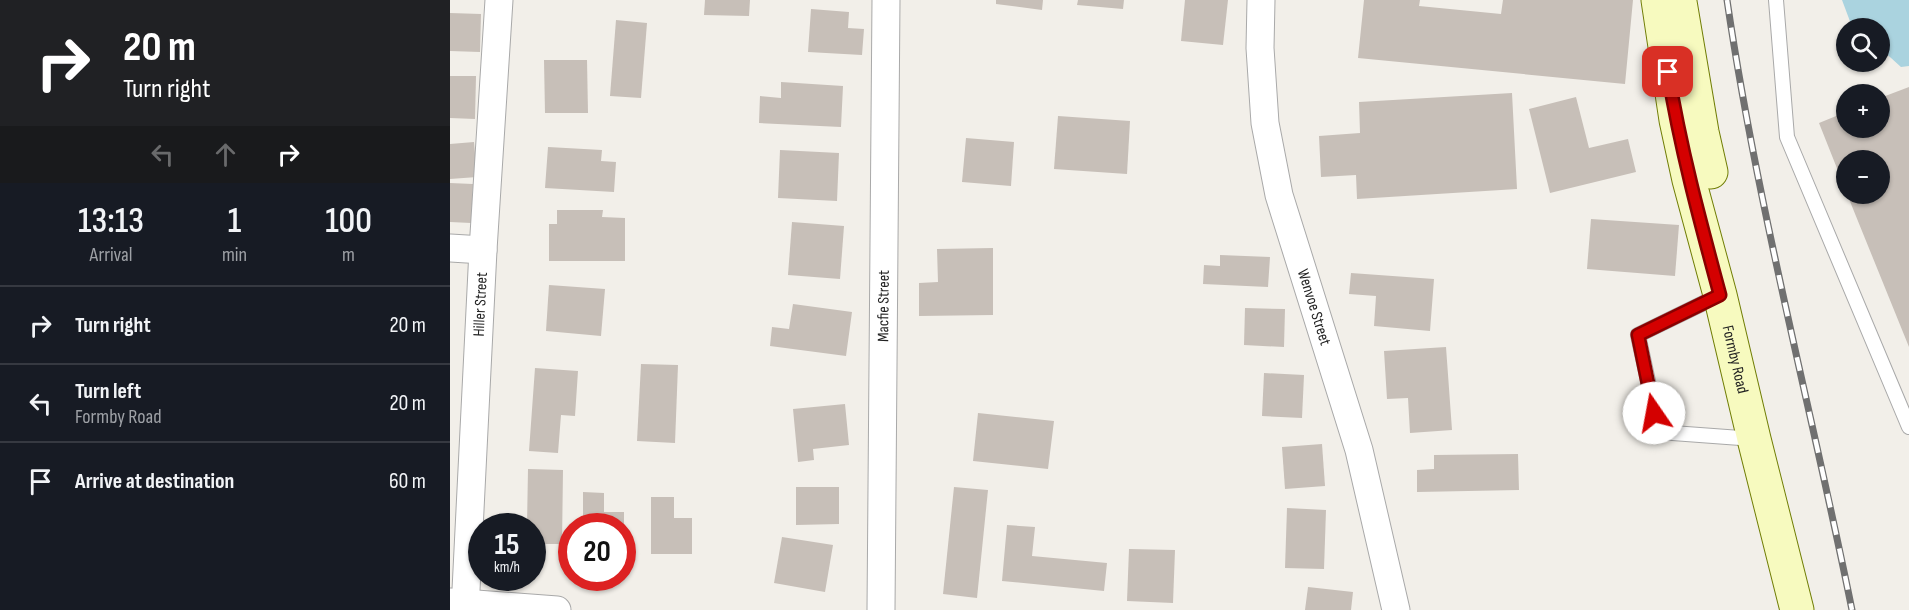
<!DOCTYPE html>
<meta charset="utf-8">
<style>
:root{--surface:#171b24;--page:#242831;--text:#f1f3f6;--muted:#9ea1a6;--line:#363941}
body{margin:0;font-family:"Sofia Sans Condensed",sans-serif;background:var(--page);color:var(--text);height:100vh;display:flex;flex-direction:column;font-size:22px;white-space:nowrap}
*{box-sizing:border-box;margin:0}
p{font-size:20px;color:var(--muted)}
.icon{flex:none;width:33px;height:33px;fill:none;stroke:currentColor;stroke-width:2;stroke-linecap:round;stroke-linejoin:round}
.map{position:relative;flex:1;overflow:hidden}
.sheet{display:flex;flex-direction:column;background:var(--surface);width:450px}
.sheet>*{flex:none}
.hud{background:#202124;color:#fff;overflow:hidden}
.buttons{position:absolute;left:1386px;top:18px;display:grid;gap:12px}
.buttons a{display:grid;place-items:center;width:54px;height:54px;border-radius:50%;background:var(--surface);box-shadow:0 2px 4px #0004;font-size:30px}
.speed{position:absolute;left:18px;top:513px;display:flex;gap:12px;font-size:30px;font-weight:700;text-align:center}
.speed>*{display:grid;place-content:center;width:78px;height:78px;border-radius:50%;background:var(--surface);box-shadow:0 2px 4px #0004;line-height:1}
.speed small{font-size:15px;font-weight:400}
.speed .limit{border:9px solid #d22;background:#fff;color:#111}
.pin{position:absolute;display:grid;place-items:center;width:51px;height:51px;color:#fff;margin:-26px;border-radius:12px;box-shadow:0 3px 9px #0006}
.me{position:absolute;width:66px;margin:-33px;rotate:348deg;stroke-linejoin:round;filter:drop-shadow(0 0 4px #0008)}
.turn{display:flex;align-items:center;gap:21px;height:126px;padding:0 24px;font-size:27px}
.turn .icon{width:78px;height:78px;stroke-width:2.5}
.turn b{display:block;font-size:42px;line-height:51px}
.lanes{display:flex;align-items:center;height:57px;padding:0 24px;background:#0003;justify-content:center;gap:30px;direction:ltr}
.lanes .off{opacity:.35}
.eta{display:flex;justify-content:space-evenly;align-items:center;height:102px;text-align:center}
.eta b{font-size:36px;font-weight:600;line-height:42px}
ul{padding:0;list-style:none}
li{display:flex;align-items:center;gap:18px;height:78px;padding:0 24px;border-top:2px solid var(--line)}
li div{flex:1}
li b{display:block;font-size:22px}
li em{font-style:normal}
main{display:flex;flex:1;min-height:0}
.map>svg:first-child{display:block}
.water{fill:#aad3df}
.building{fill:#c7bfb8}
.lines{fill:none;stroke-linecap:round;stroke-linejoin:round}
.lane-casing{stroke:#a9a9a9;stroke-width:16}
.street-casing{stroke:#a9a9a9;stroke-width:29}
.secondary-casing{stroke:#707d05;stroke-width:35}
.lane{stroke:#fff;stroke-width:14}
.street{stroke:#fff;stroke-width:27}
.secondary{stroke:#f7fabf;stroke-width:33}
.rail-casing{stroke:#707070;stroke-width:7}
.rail{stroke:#fff;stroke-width:4.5;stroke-dasharray:14;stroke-linecap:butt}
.route-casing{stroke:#8a0000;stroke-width:15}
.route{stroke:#d40000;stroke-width:10}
.labels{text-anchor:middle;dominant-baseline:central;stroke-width:4.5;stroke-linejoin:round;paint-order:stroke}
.street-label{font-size:16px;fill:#222;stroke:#fff}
</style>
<main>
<section class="sheet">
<div class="hud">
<div class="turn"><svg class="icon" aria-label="right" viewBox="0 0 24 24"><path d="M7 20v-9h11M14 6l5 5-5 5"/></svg><div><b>20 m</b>Turn right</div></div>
<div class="lanes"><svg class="icon off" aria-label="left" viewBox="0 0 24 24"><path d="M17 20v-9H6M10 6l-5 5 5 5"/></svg><svg class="icon off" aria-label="ahead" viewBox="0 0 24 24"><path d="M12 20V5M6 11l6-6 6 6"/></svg><svg class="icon" aria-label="right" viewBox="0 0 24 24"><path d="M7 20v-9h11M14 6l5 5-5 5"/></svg></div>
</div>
<div class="eta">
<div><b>13:13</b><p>Arrival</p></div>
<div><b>1</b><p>min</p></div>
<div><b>100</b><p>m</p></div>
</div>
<ul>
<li><svg class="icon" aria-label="right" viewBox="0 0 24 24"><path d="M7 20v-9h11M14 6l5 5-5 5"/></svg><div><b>Turn right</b></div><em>20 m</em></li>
<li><svg class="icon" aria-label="left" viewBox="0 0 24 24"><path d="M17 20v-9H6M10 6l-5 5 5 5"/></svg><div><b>Turn left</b><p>Formby Road</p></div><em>20 m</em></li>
<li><svg class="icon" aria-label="arrive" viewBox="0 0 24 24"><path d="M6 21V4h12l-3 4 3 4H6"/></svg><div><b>Arrive at destination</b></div><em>60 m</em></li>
</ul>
</section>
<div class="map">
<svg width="1459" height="610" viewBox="0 0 1459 610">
<rect width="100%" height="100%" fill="#f2efe9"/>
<polygon class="water" points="1392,0 1459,0 1459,66 1451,67 1430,48 1430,28 1407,28 1401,24"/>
<g class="building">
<polygon points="255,0 300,0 299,16 254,15"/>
<polygon points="546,0 593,0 592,10 546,4"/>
<polygon points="628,0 674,0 673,9 627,5"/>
<polygon points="735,0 778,0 773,45 731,41"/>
<polygon points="914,0 970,0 969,6 1051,14 1053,0 1183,0 1175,84 908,58"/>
<polygon points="361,9 399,12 398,28 414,29 412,55 358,52"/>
<polygon points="0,13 31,14 30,52 0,51"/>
<polygon points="166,20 197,23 191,98 160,96"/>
<polygon points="94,60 137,60 138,113 95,113"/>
<polygon points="0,76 26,76 25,119 0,118"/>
<polygon points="331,82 393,86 391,127 309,123 310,96 331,98"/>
<polygon points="1459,87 1459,347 1397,194 1430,194 1430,160 1396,160 1396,191 1369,123 1396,112 1396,128 1430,128 1430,98"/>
<polygon points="1062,93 1067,189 907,199 906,175 871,177 869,136 910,133 909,102"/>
<polygon points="1126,97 1139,148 1178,139 1186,172 1100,193 1079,109"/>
<polygon points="608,116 680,121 677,174 604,169"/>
<polygon points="516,138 564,142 561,186 512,182"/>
<polygon points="24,142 27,177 0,179 0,144"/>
<polygon points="98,147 152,150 151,161 166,162 164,192 95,188"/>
<polygon points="330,150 389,153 387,201 328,198"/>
<polygon points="0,183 23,184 21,223 0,222"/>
<polygon points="107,210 153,210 152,217 175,218 175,261 99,261 99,224 107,224"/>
<polygon points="1141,219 1229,225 1225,276 1137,269"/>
<polygon points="342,222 394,226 390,279 338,275"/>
<polygon points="543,248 543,315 469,316 469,283 488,282 487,249"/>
<polygon points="770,255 820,257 818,287 753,284 754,265 770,266"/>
<polygon points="901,273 984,279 980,331 924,326 926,296 899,294"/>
<polygon points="99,285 155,289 151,336 96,331"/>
<polygon points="343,304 402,312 396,356 320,346 322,327 339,329"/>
<polygon points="795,308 835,309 834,347 794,345"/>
<polygon points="996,347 1002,430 960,433 958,398 937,399 934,351"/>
<polygon points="191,364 228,365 225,443 187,441"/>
<polygon points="85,368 128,371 125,416 111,415 108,453 79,451"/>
<polygon points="814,373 854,375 852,418 812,416"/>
<polygon points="395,404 399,445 363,449 364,460 348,462 343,409"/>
<polygon points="528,413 604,421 598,469 523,461"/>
<polygon points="872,444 875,486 835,489 832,447"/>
<polygon points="1068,454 1069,490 967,492 967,470 984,469 984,455"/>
<polygon points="78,469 113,470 112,544 82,544 82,526 77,526"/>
<polygon points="346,487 389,487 389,524 346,525"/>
<polygon points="504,487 538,490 527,598 493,594"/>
<polygon points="133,492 154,493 154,512 174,512 174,526 133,526"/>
<polygon points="201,497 224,497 224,518 242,518 242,554 201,554"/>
<polygon points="837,508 876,510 874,569 835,568"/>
<polygon points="557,525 585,527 582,556 657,563 654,591 552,581"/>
<polygon points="332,537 383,545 375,592 324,583"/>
<polygon points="679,549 725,550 723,603 677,601"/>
<polygon points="858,587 903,592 901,610 855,610"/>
</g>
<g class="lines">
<defs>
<g id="lane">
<polyline points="1326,0 1337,137 1459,427"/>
<polyline points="1270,295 1188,335 1209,432 1304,439"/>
</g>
<g id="street">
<path id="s1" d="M811 0 810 48 815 123 829 195 909 450 946 610"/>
<polyline points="0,248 33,250"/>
<polyline points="0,602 107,610"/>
<path id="s2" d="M15 610 33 250 49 0"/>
<path id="s3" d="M431 610 436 0"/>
</g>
<g id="secondary">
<path id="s4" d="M1208 0 1226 120 1239 180 1270 295 1304 439 1347 610"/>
<polyline points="1230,2 1252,132 1261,172"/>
</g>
</defs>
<use href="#lane" class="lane-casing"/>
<use href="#street" class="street-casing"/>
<use href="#secondary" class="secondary-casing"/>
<use href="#lane" class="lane"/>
<use href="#street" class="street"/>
<use href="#secondary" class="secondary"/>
<defs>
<path id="rail" d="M1277 0C1307 205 1361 407 1402 610"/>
</defs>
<use href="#rail" class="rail-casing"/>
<use href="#rail" class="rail"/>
</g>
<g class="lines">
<defs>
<path id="route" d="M1204 413 1188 335 1270 295C1250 221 1230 147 1218 72"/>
</defs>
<use href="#route" class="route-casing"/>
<use href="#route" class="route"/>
</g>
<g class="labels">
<g class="street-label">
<text stroke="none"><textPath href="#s2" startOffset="306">Hiller Street</textPath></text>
<text stroke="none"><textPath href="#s3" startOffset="304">Macfie Street</textPath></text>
<text stroke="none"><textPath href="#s1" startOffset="314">Wenvoe Street</textPath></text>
<text stroke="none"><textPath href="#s4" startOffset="368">Formby Road</textPath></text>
</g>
</g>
</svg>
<div class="buttons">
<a><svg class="icon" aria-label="search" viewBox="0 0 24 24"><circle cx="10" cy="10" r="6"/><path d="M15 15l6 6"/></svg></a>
<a>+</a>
<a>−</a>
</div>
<div class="speed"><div>15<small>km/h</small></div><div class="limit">20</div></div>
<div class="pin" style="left:1218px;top:72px;background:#d93025"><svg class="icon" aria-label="arrive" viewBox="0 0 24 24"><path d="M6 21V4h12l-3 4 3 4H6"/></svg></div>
<svg class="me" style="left:1204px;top:413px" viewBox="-20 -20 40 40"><circle r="19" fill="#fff"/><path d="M0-13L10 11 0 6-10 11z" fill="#d40000"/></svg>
</div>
</main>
